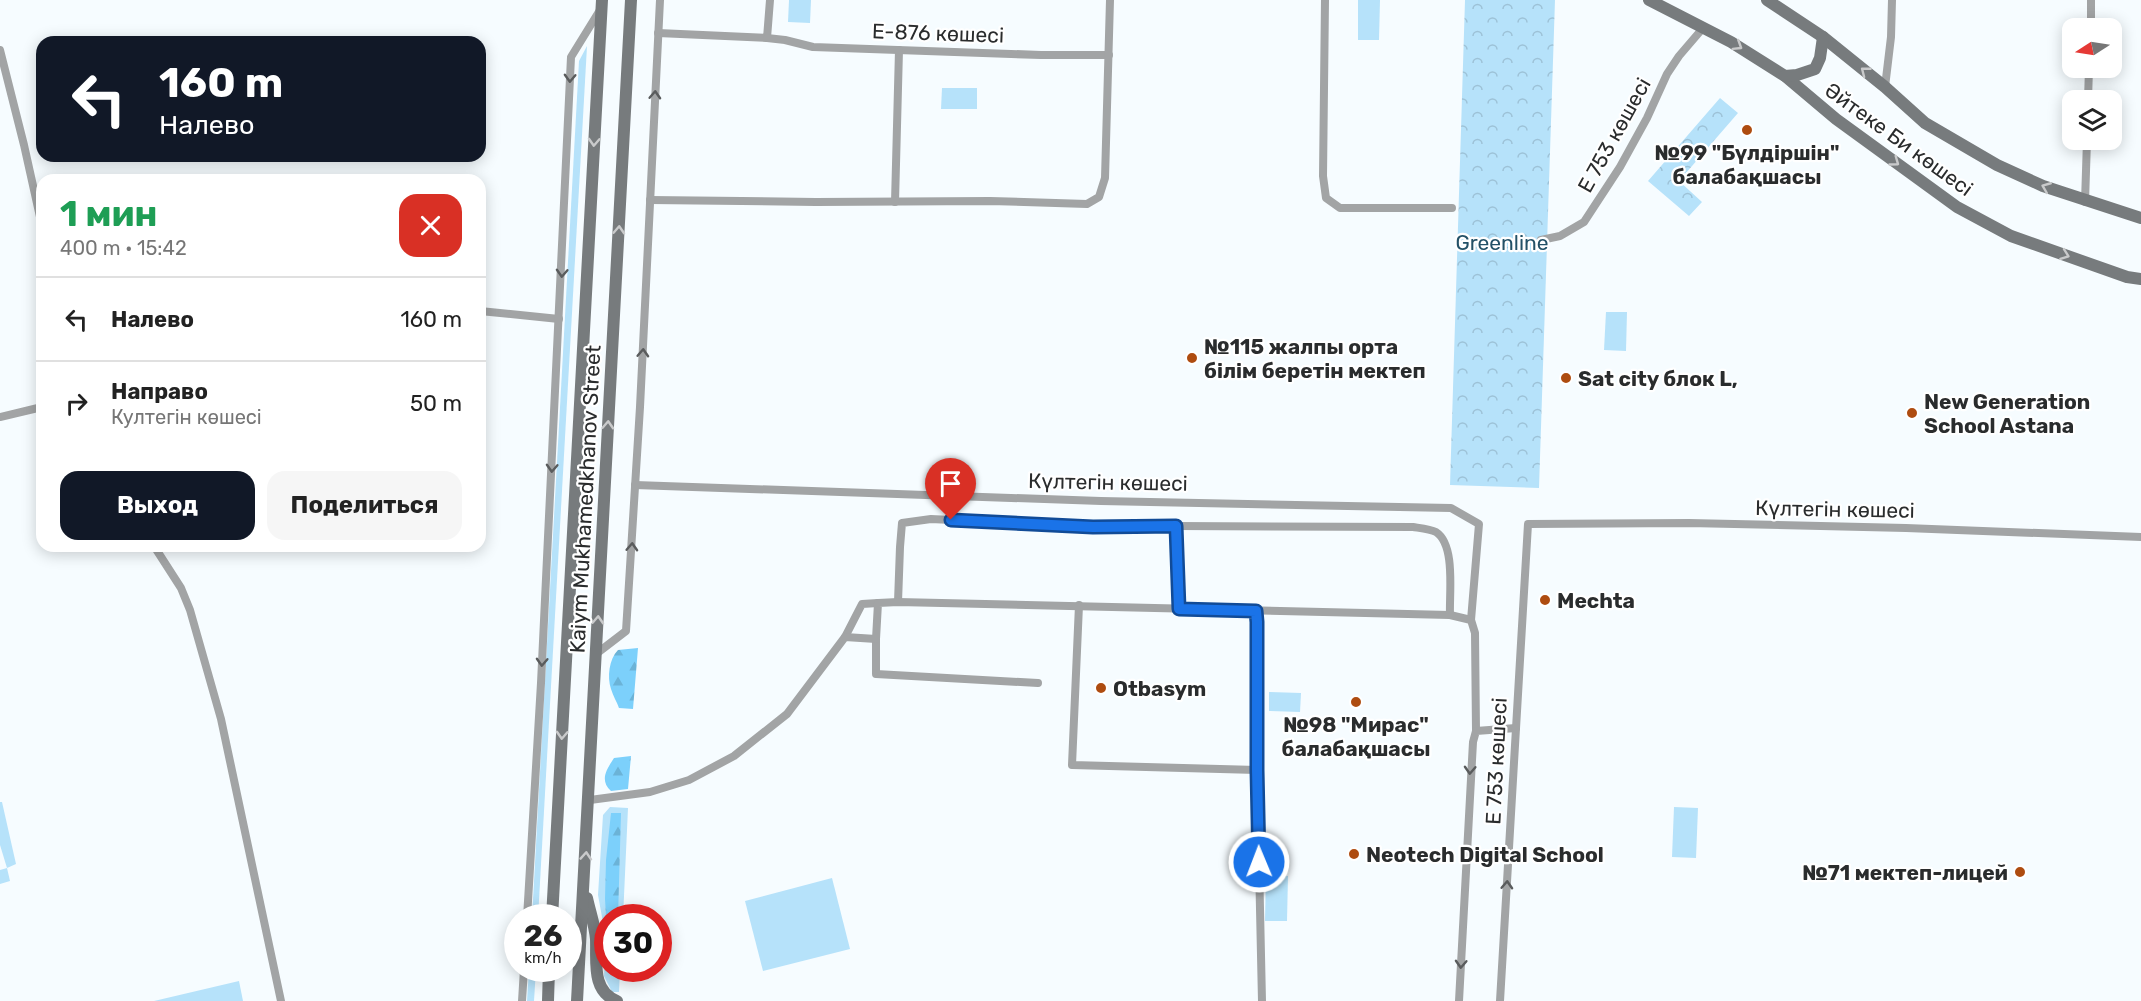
<!DOCTYPE html>
<html lang="ru">
<meta charset="utf-8">
<style>
:root{--surface:#fff;--page:#f6f6f6;--text:#222;--muted:#767676;--line:#e0e0e0;--accent:#111827}
body{margin:0;font-family:Rubik,sans-serif;background:var(--page);color:var(--text);height:100vh;display:flex;flex-direction:column;font-size:22px;white-space:nowrap}
*{box-sizing:border-box;margin:0}
p{font-size:20px;color:var(--muted)}
.icon{flex:none;width:33px;height:33px;fill:none;stroke:currentColor;stroke-width:2;stroke-linecap:round;stroke-linejoin:round}
.map{position:relative;flex:1;overflow:hidden}
.details{position:absolute;left:36px;top:174px;width:450px;height:378px;display:flex;flex-direction:column;background:var(--surface);border-radius:18px;box-shadow:0 3px 15px #0003}
.details>*{flex:none}
.top-card{position:absolute;left:36px;top:36px;width:450px;height:126px;border-radius:18px;box-shadow:0 3px 15px #0003;background:#111827;color:#fff;overflow:hidden}
.needle{width:39px;rotate:258deg}
.fabs{position:absolute;left:2062px;top:18px;display:grid;gap:12px}
.fabs a{display:grid;place-items:center;width:60px;height:60px;border-radius:12px;background:var(--surface);box-shadow:0 3px 15px #0003;font-size:30px}
.speed{position:absolute;left:504px;top:904px;display:flex;gap:12px;font-size:30px;font-weight:700;text-align:center}
.speed>*{display:grid;place-content:center;width:78px;height:78px;border-radius:50%;background:var(--surface);box-shadow:0 3px 15px #0003;line-height:1}
.speed small{font-size:15px;font-weight:400}
.speed .limit{border:9px solid #d22;background:#fff;color:#111}
.pin{position:absolute;display:grid;place-items:center;width:51px;height:51px;color:#fff;margin:-62px -26px;border-radius:50% 50% 50% 0;rotate:-45deg;box-shadow:0 0 6px #0007}
.pin .icon{rotate:45deg}
.me{position:absolute;width:66px;margin:-33px;rotate:359deg;stroke-linejoin:round;filter:drop-shadow(0 0 4px #0008)}
.turn{display:flex;align-items:center;gap:21px;height:126px;padding:0 24px;font-size:27px}
.turn .icon{width:78px;height:78px;stroke-width:2.5}
.turn b{display:block;font-size:42px;line-height:51px}
.round{display:grid;place-items:center;flex:none;width:63px;height:63px;border-radius:18px;background:var(--page)}
.overview{display:flex;align-items:center;justify-content:space-between;height:102px;padding:0 24px}
h1{font-size:36px;font-weight:700;line-height:45px;color:#1e9e55}
.primary-button{display:flex;gap:12px;margin-top:auto;padding:12px 24px}
.primary-button a{flex:1;height:69px;border-radius:18px;background:var(--accent);color:#fff;font-size:24px;font-weight:700;line-height:69px;text-align:center}
.primary-button a+a{background:var(--page);color:var(--text)}
ul{padding:0;list-style:none}
li{display:flex;align-items:center;gap:18px;height:84px;padding:0 24px;border-top:2px solid var(--line)}
li div{flex:1}
li b{display:block;font-size:22px}
li em{font-style:normal}
.map>svg:first-child{display:block}
.grass{fill:#b6e2fa}
.forest{fill:url(#forest-firs)}
.park{fill:url(#park-crowns)}
.lines{fill:none;stroke-linecap:round;stroke-linejoin:round}
.street{stroke:#a2a4a5;stroke-width:8}
.secondary{stroke:#777b7d;stroke-width:12}
.oneway{stroke:#c9cacb}
.oneway2{stroke:#5a5c5d}
.route-casing{stroke:#114b97;stroke-width:15}
.route{stroke:#1a73e8;stroke-width:10}
.poi-dot{fill:#ae4c10;stroke:#fff;stroke-width:2}
.labels{text-anchor:middle;dominant-baseline:central;stroke-width:4.5;stroke-linejoin:round;paint-order:stroke}
.street-label{font-size:21px;fill:#2a2c2d;stroke:#fff}
.poi-label{font-size:21px;font-weight:bold;fill:#2a2c2d;stroke:#fff;text-anchor:start}
.park-label{font-size:21px;fill:#235167;stroke:#fff}
</style>
<div class="map">
<svg width="2141" height="1001" viewBox="0 0 2141 1001">
<defs>
<pattern id="forest-firs" width="22" height="20" patternUnits="userSpaceOnUse" patternTransform="scale(1.5)"><rect width="22" height="20" fill="#7cd0fb"/><path d="M5 1l3.5 6h-7zM16 11l3.5 6h-7z" fill="#6bb3d7"/></pattern>
<pattern id="park-crowns" width="20" height="18" patternUnits="userSpaceOnUse" patternTransform="scale(1.5)"><rect width="20" height="18" fill="#b6e2fa"/><path d="M2 6a3 3 0 1 1 6 0M12 15a3 3 0 1 1 6 0" fill="none" stroke="#9dc2d7"/></pattern>
</defs>
<rect width="100%" height="100%" fill="#f6fcff"/>
<g class="grass">
<polygon points="789,0 811,0 810,23 788,22"/>
<polygon points="1358,0 1380,0 1379,40 1358,40"/>
<polygon points="587,46 538,918 532,918 579,61"/>
<polygon points="942,88 977,88 977,109 941,109"/>
<polygon points="1606,312 1627,312 1626,351 1604,350"/>
<polygon points="1269,692 1301,693 1300,712 1269,711"/>
<polygon points="0,802 2,802 16,864 7,868 10,881 0,884 0,870 7,868 0,845"/>
<polygon points="610,807 628,808 623,918 608,918 608,969 620,969 619,992 612,992 604,976 606,939 598,895 603,815"/>
<polygon points="1674,807 1698,808 1696,858 1672,857"/>
<polygon points="1266,875 1288,876 1287,921 1265,921"/>
<polygon points="832,878 850,949 763,971 745,901"/>
<polygon points="529,969 536,969 534,1001 527,1001"/>
<polygon points="239,981 243,1001 154,1001"/>
</g>
<g class="forest">
<path d="M638 648 633 709 619 708C617 702 613 696 611 689 607 677 609 659 618 650Z"/>
<path d="M631 756 628 789 611 791C599 780 607 769 614 758Z"/>
<polygon points="611,813 621,813 618,918 608,918 607,934 605,899 606,860"/>
</g>
<g class="park">
<polygon points="1465,0 1555,0 1539,488 1450,485"/>
<polygon points="1720,98 1738,113 1679,181 1702,202 1689,216 1648,181"/>
</g>
<g class="lines">
<g class="street">
<polyline points="1325,0 1323,176 1326,198 1340,208 1452,208"/>
<polyline points="2091,28 2091,0"/>
<polyline points="658,33 767,38 770,0"/>
<polyline points="767,38 785,40 813,47 1041,55 1109,55"/>
<polyline points="0,50 24,145 42,226"/>
<polyline points="1885,87 1891,37 1892,0"/>
<polyline points="2088,100 2089,68"/>
<polyline points="650,200 816,202 990,201 1087,204 1099,197 1105,178 1110,0"/>
<polyline points="895,202 899,50"/>
<polyline points="2085,202 2087,140"/>
<polyline points="1541,240 1560,236 1584,222 1620,167 1647,118 1667,74 1679,56 1703,28"/>
<polyline points="480,311 559,319"/>
<polyline points="0,417 42,407"/>
<polyline points="635,485 1101,501 1451,508 1479,524 1471,620"/>
<path d="M1176 526 1413 527C1419 528 1430 529 1436 532 1456 545 1449 594 1450 615"/>
<polyline points="154,546 181,588 190,610 221,719 281,1001"/>
<polyline points="898,602 900,547 902,523 931,519 1093,527 1176,526 1179,609"/>
<polyline points="1079,605 1072,765 1257,770"/>
<polyline points="1256,611 1257,622 1257,770 1262,1001"/>
<polyline points="845,637 862,604 878,603"/>
<polyline points="876,639 876,674 1038,683"/>
<polyline points="596,654 626,631 640,407 660,0"/>
<polyline points="590,800 650,792 689,780 734,756 787,714 845,637 876,639 878,603 898,602 1450,615 1471,620 1475,633 1476,731"/>
<polyline points="527,918 541,683 571,57 600,10"/>
<polyline points="522,1001 524,969"/>
<polyline points="1459,1001 1473,742 1476,731 1516,728"/>
<polyline points="1500,1001 1528,524 1689,523 1906,528 2141,537"/>
</g>
<g class="secondary">
<polyline points="1649,0 1731,42 1785,76 1836,119 1957,207 2011,236 2127,277 2141,279"/>
<polyline points="1767,0 1823,37 1885,87 1925,123 1997,165 2043,186 2141,218"/>
<polyline points="1785,76 1797,75 1815,69 1820,58 1823,37"/>
<path d="M587 898C590 912 595 926 596 939 597 961 591 991 617 1001"/>
<polyline points="552,918 602,0"/>
<polyline points="548,1001 549,969"/>
<polyline points="577,1001 631,0"/>
</g>
</g>
<defs><path id="oneway-chevron" d="M-2-3.5L2.5 0L-2 3.5" fill="none" stroke-width="1.6" stroke-linecap="round" stroke-linejoin="round" transform="scale(1.5)"/></defs>
<g class="oneway">
<use href="#oneway-chevron" transform="translate(1738 46) rotate(32)"/>
<use href="#oneway-chevron" transform="translate(1865 71) rotate(-142)"/>
<use href="#oneway-chevron" transform="translate(594 142) rotate(93)"/>
<use href="#oneway-chevron" transform="translate(1895 162) rotate(36)"/>
<use href="#oneway-chevron" transform="translate(2046 187) rotate(-158)"/>
<use href="#oneway-chevron" transform="translate(619 230) rotate(-87)"/>
<use href="#oneway-chevron" transform="translate(2065 255) rotate(20)"/>
<use href="#oneway-chevron" transform="translate(608 425) rotate(-87)"/>
<use href="#oneway-chevron" transform="translate(598 620) rotate(-87)"/>
<use href="#oneway-chevron" transform="translate(562 735) rotate(93)"/>
<use href="#oneway-chevron" transform="translate(586 856) rotate(-86)"/>
</g>
<g class="oneway2">
<use href="#oneway-chevron" transform="translate(570 78) rotate(92)"/>
<use href="#oneway-chevron" transform="translate(655 95) rotate(-87)"/>
<use href="#oneway-chevron" transform="translate(562 273) rotate(93)"/>
<use href="#oneway-chevron" transform="translate(643 353) rotate(-87)"/>
<use href="#oneway-chevron" transform="translate(552 468) rotate(93)"/>
<use href="#oneway-chevron" transform="translate(632 547) rotate(-87)"/>
<use href="#oneway-chevron" transform="translate(542 662) rotate(93)"/>
<use href="#oneway-chevron" transform="translate(1470 770) rotate(93)"/>
<use href="#oneway-chevron" transform="translate(1507 885) rotate(-87)"/>
<use href="#oneway-chevron" transform="translate(1461 964) rotate(93)"/>
</g>
<g class="lines">
<defs>
<polyline id="route" points="951,520 1093,527 1176,526 1179,609 1256,611 1257,622 1257,770 1259,862"/>
</defs>
<use href="#route" class="route-casing"/>
<use href="#route" class="route"/>
</g>
<g class="poi-dot">
<circle cx="1747" cy="130" r="6"/>
<circle cx="1192" cy="358" r="6"/>
<circle cx="1566" cy="378" r="6"/>
<circle cx="1912" cy="413" r="6"/>
<circle cx="1545" cy="600" r="6"/>
<circle cx="1101" cy="688" r="6"/>
<circle cx="1356" cy="702" r="6"/>
<circle cx="1354" cy="854" r="6"/>
<circle cx="2020" cy="872" r="6"/>
</g>
<g class="labels">
<g class="street-label">
<text transform="translate(938 33) rotate(2)">Е-876 көшесі</text>
<text transform="translate(1614 135) rotate(-61)">Е 753 көшесі</text>
<text transform="translate(1899 139) rotate(36)">Әйтеке Би көшесі</text>
<text transform="translate(1108 482) rotate(1)">Күлтегін көшесі</text>
<text transform="translate(585 499) rotate(-87)">Kaiym Mukhamedkhanov Street</text>
<text transform="translate(1835 509) rotate(1)">Күлтегін көшесі</text>
<text transform="translate(1496 761) rotate(-87)">Е 753 көшесі</text>
</g>
<g class="poi-label">
<text x="1747" y="152" text-anchor="middle">№99 "Бүлдіршін"<tspan x="1747" dy="24">балабақшасы</tspan></text>
<text x="1204" y="346">№115 жалпы орта<tspan x="1204" dy="24">білім беретін мектеп</tspan></text>
<text x="1578" y="378">Sat city блок L,</text>
<text x="1924" y="401">New Generation<tspan x="1924" dy="24">School Astana</tspan></text>
<text x="1557" y="600">Mechta</text>
<text x="1113" y="688">Otbasym</text>
<text x="1356" y="724" text-anchor="middle">№98 "Мирас"<tspan x="1356" dy="24">балабақшасы</tspan></text>
<text x="1366" y="854">Neotech Digital School</text>
<text x="2008" y="872" text-anchor="end">№71 мектеп-лицей</text>
</g>
<g class="park-label">
<text x="1502" y="242">Greenline</text>
</g>
</g>
</svg>
<div class="fabs">
<a><svg class="needle" viewBox="-14 -14 28 28"><path d="M0-13l5 13h-10z" fill="#e53935"/><path d="M0 13l5-13h-10z" fill="#767676"/></svg></a>
<a><svg class="icon" aria-label="layers" viewBox="0 0 24 24"><path d="M12 4l9 5-9 5-9-5zM3 14l9 5 9-5"/></svg></a>
</div>
<div class="speed"><div>26<small>km/h</small></div><div class="limit">30</div></div>
<div class="pin" style="left:951px;top:520px;background:#d93025"><svg class="icon" aria-label="arrive" viewBox="0 0 24 24"><path d="M6 21V4h12l-3 4 3 4H6"/></svg></div>
<svg class="me" style="left:1259px;top:862px" viewBox="-20 -20 40 40"><circle r="17" fill="#1a73e8" stroke="#fff" stroke-width="3"/><path d="M0-11L8 9 0 5-8 9z" fill="#fff"/></svg>
<div class="top-card">
<div class="turn"><svg class="icon" aria-label="left" viewBox="0 0 24 24"><path d="M17 20v-9H6M10 6l-5 5 5 5"/></svg><div><b>160 m</b>Налево</div></div>
</div>
<section class="details">
<div class="overview"><div><h1>1 мин</h1><p>400 m · 15:42</p></div><a class="round" style="background:#d93025;color:#fff"><svg class="icon" aria-label="close" viewBox="0 0 24 24"><path d="M6 6l12 12M18 6L6 18"/></svg></a></div>
<ul>
<li><svg class="icon" aria-label="left" viewBox="0 0 24 24"><path d="M17 20v-9H6M10 6l-5 5 5 5"/></svg><div><b>Налево</b></div><em>160 m</em></li>
<li><svg class="icon" aria-label="right" viewBox="0 0 24 24"><path d="M7 20v-9h11M14 6l5 5-5 5"/></svg><div><b>Направо</b><p>Култегін көшесі</p></div><em>50 m</em></li>
</ul>
<div class="primary-button"><a>Выход</a><a>Поделиться</a></div>
</section>
</div>
